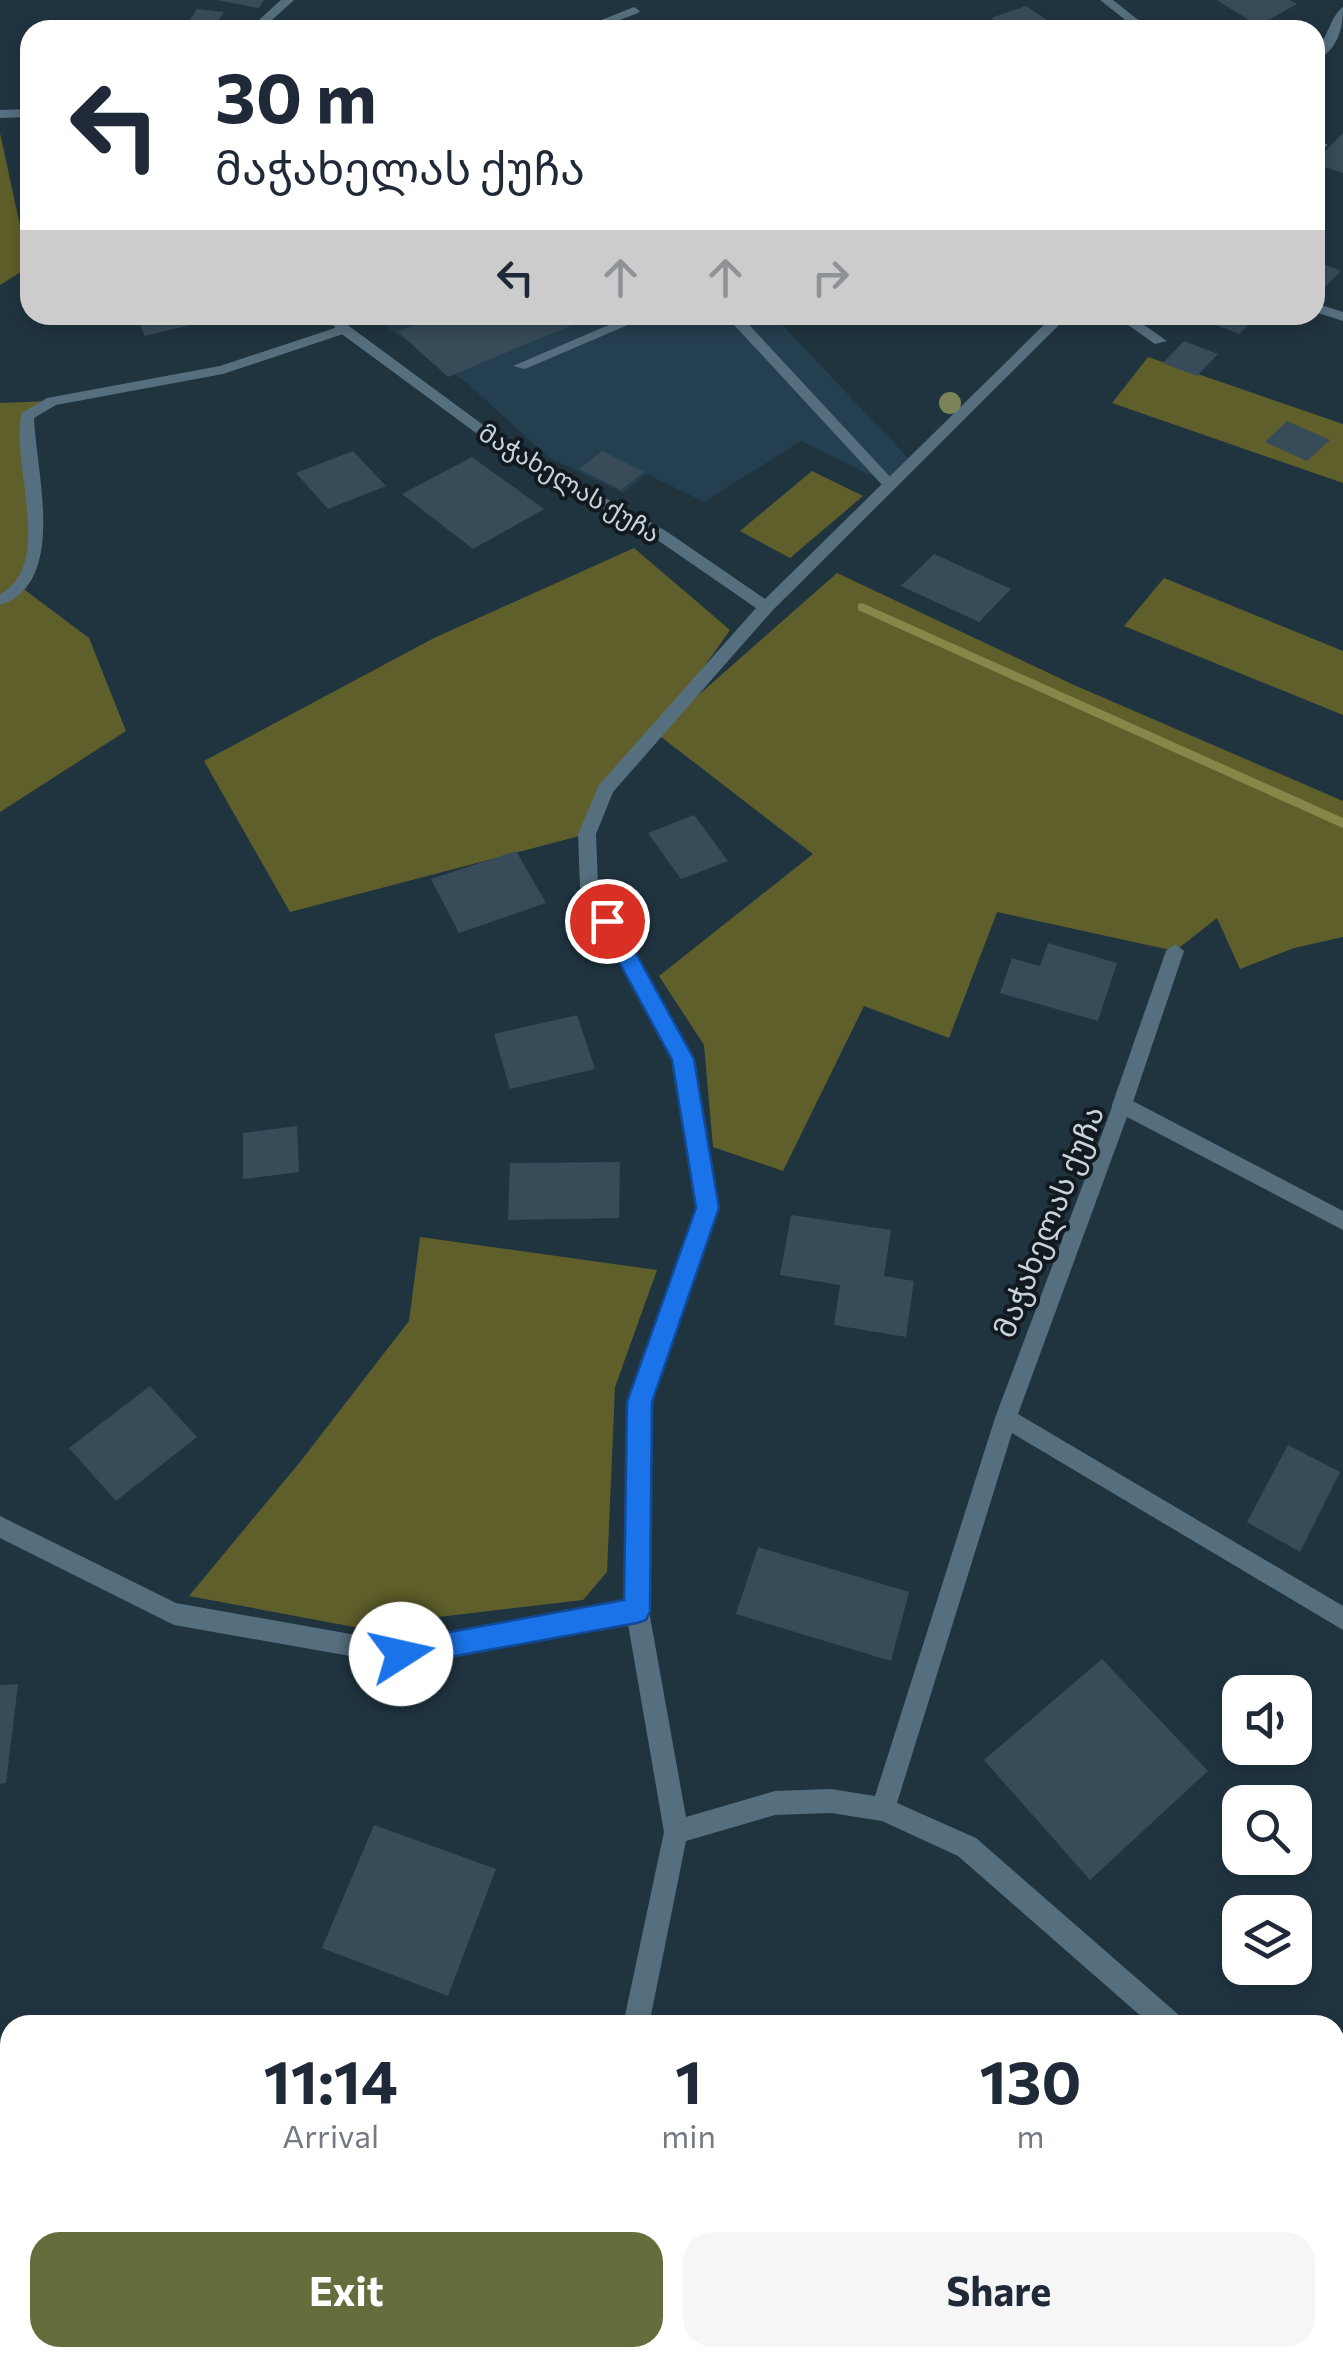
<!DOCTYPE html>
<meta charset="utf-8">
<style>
:root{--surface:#fff;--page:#f6f6f7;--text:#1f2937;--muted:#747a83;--accent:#676c3c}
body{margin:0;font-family:Commissioner,"Noto Sans Georgian",sans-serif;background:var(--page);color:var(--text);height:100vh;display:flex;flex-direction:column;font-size:38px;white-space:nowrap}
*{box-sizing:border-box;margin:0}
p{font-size:32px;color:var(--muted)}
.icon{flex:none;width:55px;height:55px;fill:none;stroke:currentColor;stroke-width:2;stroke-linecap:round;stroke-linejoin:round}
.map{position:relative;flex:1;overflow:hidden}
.panel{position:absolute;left:0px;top:2015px;width:1345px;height:352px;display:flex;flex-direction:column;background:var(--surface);border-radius:30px 30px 0 0;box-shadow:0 5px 15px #0003}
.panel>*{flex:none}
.guide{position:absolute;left:20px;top:20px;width:1305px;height:305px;border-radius:30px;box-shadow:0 5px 15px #0003;background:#fff;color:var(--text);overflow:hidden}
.fabs{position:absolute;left:1222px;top:1675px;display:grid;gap:20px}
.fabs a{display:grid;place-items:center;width:90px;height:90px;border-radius:20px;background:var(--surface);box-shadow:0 5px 15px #0003;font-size:50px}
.pin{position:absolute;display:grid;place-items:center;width:85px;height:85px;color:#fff;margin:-42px;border:5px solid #fff;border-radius:50%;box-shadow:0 2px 10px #0007}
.me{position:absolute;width:110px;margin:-55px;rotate:80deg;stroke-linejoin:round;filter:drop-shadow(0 0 8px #0008)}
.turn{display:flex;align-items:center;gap:35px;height:210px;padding:0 30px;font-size:45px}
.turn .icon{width:130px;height:130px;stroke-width:2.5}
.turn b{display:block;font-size:70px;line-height:85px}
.lanes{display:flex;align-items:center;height:95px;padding:0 30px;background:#0003;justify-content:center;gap:50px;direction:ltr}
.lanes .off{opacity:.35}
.eta{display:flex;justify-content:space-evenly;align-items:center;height:170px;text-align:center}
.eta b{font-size:60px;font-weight:700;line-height:70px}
.cta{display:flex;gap:20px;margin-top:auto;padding:20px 30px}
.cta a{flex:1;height:115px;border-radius:30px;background:var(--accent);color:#fff;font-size:40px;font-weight:700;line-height:115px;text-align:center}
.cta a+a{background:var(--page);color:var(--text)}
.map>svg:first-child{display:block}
.built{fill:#243f4f}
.green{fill:#5f5f2b}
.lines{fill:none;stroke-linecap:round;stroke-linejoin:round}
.stream{fill:#868749;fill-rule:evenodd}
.building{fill:#374b58}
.lane{fill:#566f7e;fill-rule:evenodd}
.street{fill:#566f7e;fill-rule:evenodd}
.tree{fill:#7a8458}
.route{fill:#1a73e8;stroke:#114b97;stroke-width:2.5}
.labels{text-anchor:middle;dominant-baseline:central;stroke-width:8;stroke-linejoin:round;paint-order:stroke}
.far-street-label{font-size:25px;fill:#c8d4db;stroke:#121a20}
.street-label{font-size:30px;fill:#c8d4db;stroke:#121a20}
</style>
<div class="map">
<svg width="1343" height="2366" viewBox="0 0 1343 2366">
<rect width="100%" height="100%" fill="#203440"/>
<polygon class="built" points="370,315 773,315 912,462 889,484 801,441 704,502 647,474 623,493 548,457 468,384"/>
<g class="green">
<polygon points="0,133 29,267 0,285"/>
<polygon points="1148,357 1343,424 1343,483 1112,403"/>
<polygon points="52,401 27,417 35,554 21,587 89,638 126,731 0,812 0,403"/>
<polygon points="812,471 863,496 790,558 740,531"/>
<polygon points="634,548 730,630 661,728 837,573 1074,685 1343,801 1343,937 1294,948 1240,969 1217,918 1175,951 997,912 949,1038 864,1006 783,1171 713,1147 704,1045 659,976 813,854 656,733 605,789 587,834 290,912 204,761 434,638"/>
<polygon points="1164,578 1343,651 1343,715 1124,626"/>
<polygon points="420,1237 657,1270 615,1387 607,1572 583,1600 354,1627 189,1596 300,1462 409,1321"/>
<polygon points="436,2358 659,2358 667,2366 429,2366"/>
</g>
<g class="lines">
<polygon class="stream" points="862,603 1343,818 1343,828 858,610 858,604"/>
</g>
<g class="building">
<polygon points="216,0 264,0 259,8"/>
<polygon points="1217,0 1289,0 1297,4 1258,26"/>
<polygon points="1026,6 1059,28 1009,30 991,18"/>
<polygon points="197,9 224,12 212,30 183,30"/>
<polygon points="1343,133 1343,173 1315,164 1315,162"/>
<polygon points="1315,261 1341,271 1317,294 1315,293"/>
<polygon points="135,315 213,315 215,319 145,336"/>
<polygon points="439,315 596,315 448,377 398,332"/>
<polygon points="1191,315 1258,315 1239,334"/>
<polygon points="1184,341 1218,354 1197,376 1163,363"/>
<polygon points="1287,421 1330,440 1307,461 1265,442"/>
<polygon points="353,451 386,486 328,509 296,473"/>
<polygon points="602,451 644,472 621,490 579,469"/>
<polygon points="472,457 544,509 473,549 402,494"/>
<polygon points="934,554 1011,589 979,622 901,586"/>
<polygon points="694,815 728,861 681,879 648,833"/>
<polygon points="516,851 546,903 459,933 431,879"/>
<polygon points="1048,943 1117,963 1098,1021 1000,993 1012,958 1040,966"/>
<polygon points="577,1015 595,1069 510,1089 494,1034"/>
<polygon points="297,1126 299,1172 243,1179 243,1133"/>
<polygon points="620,1162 619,1218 508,1220 510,1163"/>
<polygon points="791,1215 891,1230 884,1276 914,1281 906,1337 834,1325 840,1285 780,1275"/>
<polygon points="150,1386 197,1437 116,1501 69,1448"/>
<polygon points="1288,1445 1340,1472 1300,1552 1247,1522"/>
<polygon points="758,1547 909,1592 891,1661 736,1614"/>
<polygon points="1102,1659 1208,1771 1090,1880 984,1760"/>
<polygon points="18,1684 6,1783 0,1784 0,1685"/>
<polygon points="374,1825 496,1869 448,1996 322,1948"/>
<polygon points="734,2358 900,2358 895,2366 743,2366"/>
</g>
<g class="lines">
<g class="lane">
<polygon points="634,7 640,11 638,13 593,30 576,30"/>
<polygon points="1315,138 1328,145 1322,149 1315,147"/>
<polygon points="632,315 651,315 525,369 513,366"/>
<polygon points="725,315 740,315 894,481 894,487 884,487"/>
<polygon points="1114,315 1130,315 1167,341 1155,344"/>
<path d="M344 325 349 326V332L223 374 56 405 34 418C36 472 68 583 0 605V594C56 565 9 460 22 413L47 398 220 366Z"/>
<polygon points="1175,944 1184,951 1132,1105 1129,1111 1115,1111 1112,1105 1166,951"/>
</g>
<g class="street">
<polygon points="281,0 294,0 261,30 248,30"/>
<polygon points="1100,0 1113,0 1151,30 1138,30"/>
<path d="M1343 7C1343 32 1337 49 1315 62V51C1328 38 1331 15 1343 7Z"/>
<polygon points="30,109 30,117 0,118 0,110"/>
<polygon points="1315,303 1343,312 1343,321 1315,312"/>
<polygon points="324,315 339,315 349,326 520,452 666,531 765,599 1054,315 1069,315 772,611 613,792 596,834 598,887 693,1059 717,1208 651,1402 649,1611 686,1817 775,1791 831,1789 875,1796 995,1418 1115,1099 1129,1099 1343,1211 1343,1230 1127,1117 1018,1414 1343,1606 1343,1630 1012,1433 897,1803 976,1838 1180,2016 1184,2025 1151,2025 958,1856 882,1821 831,1813 775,1815 686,1841 649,2025 623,2025 664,1832 628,1624 401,1665 174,1625 0,1538 0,1516 176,1603 401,1643 626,1602 629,1402 697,1208 673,1059 580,887 578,834 599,785 756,608 656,539 510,458 339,332"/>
<polygon points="1335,2160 1343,2163 1343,2193 1335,2190"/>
<polygon points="418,2358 450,2358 447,2366 415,2366"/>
<polygon points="645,2358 678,2358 681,2366 648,2366"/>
</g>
</g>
<circle class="tree" cx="950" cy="403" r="11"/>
<polygon class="route" points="607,913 615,915 694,1059 719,1208 652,1402 650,1611 646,1620 637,1623 401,1666 392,1663 388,1654 392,1644 401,1641 624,1600 627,1402 696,1208 672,1060 597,921"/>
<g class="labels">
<g class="far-street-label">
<text transform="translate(570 482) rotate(31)">მაჭახელას ქუჩა</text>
</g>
<g class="street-label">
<text transform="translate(1047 1221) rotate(-68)">მაჭახელას ქუჩა</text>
</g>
</g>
</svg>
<div class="fabs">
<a><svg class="icon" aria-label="sound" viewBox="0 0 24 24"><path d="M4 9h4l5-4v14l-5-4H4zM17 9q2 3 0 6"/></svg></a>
<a><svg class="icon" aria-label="search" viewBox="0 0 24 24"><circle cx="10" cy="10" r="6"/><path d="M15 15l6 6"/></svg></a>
<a><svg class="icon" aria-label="layers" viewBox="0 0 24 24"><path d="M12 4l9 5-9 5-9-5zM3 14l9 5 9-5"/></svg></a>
</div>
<div class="pin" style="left:607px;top:921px;background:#d93025"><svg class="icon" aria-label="arrive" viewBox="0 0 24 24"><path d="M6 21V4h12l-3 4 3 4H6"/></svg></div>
<svg class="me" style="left:401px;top:1654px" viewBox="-20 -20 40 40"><circle r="19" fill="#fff"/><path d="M0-13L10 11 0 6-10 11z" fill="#1a73e8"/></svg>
<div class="guide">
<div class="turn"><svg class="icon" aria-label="left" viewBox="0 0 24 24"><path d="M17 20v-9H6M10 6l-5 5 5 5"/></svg><div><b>30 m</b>მაჭახელას ქუჩა</div></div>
<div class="lanes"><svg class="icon" aria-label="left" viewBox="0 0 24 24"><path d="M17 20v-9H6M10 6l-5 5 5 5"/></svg><svg class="icon off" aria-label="ahead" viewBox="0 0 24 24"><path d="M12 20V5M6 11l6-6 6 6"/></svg><svg class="icon off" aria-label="ahead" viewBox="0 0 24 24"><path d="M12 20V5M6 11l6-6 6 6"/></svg><svg class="icon off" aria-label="right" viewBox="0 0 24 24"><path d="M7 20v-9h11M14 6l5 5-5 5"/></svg></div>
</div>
<section class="panel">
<div class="eta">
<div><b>11:14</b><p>Arrival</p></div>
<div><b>1</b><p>min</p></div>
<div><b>130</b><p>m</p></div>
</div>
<div class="cta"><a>Exit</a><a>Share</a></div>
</section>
</div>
